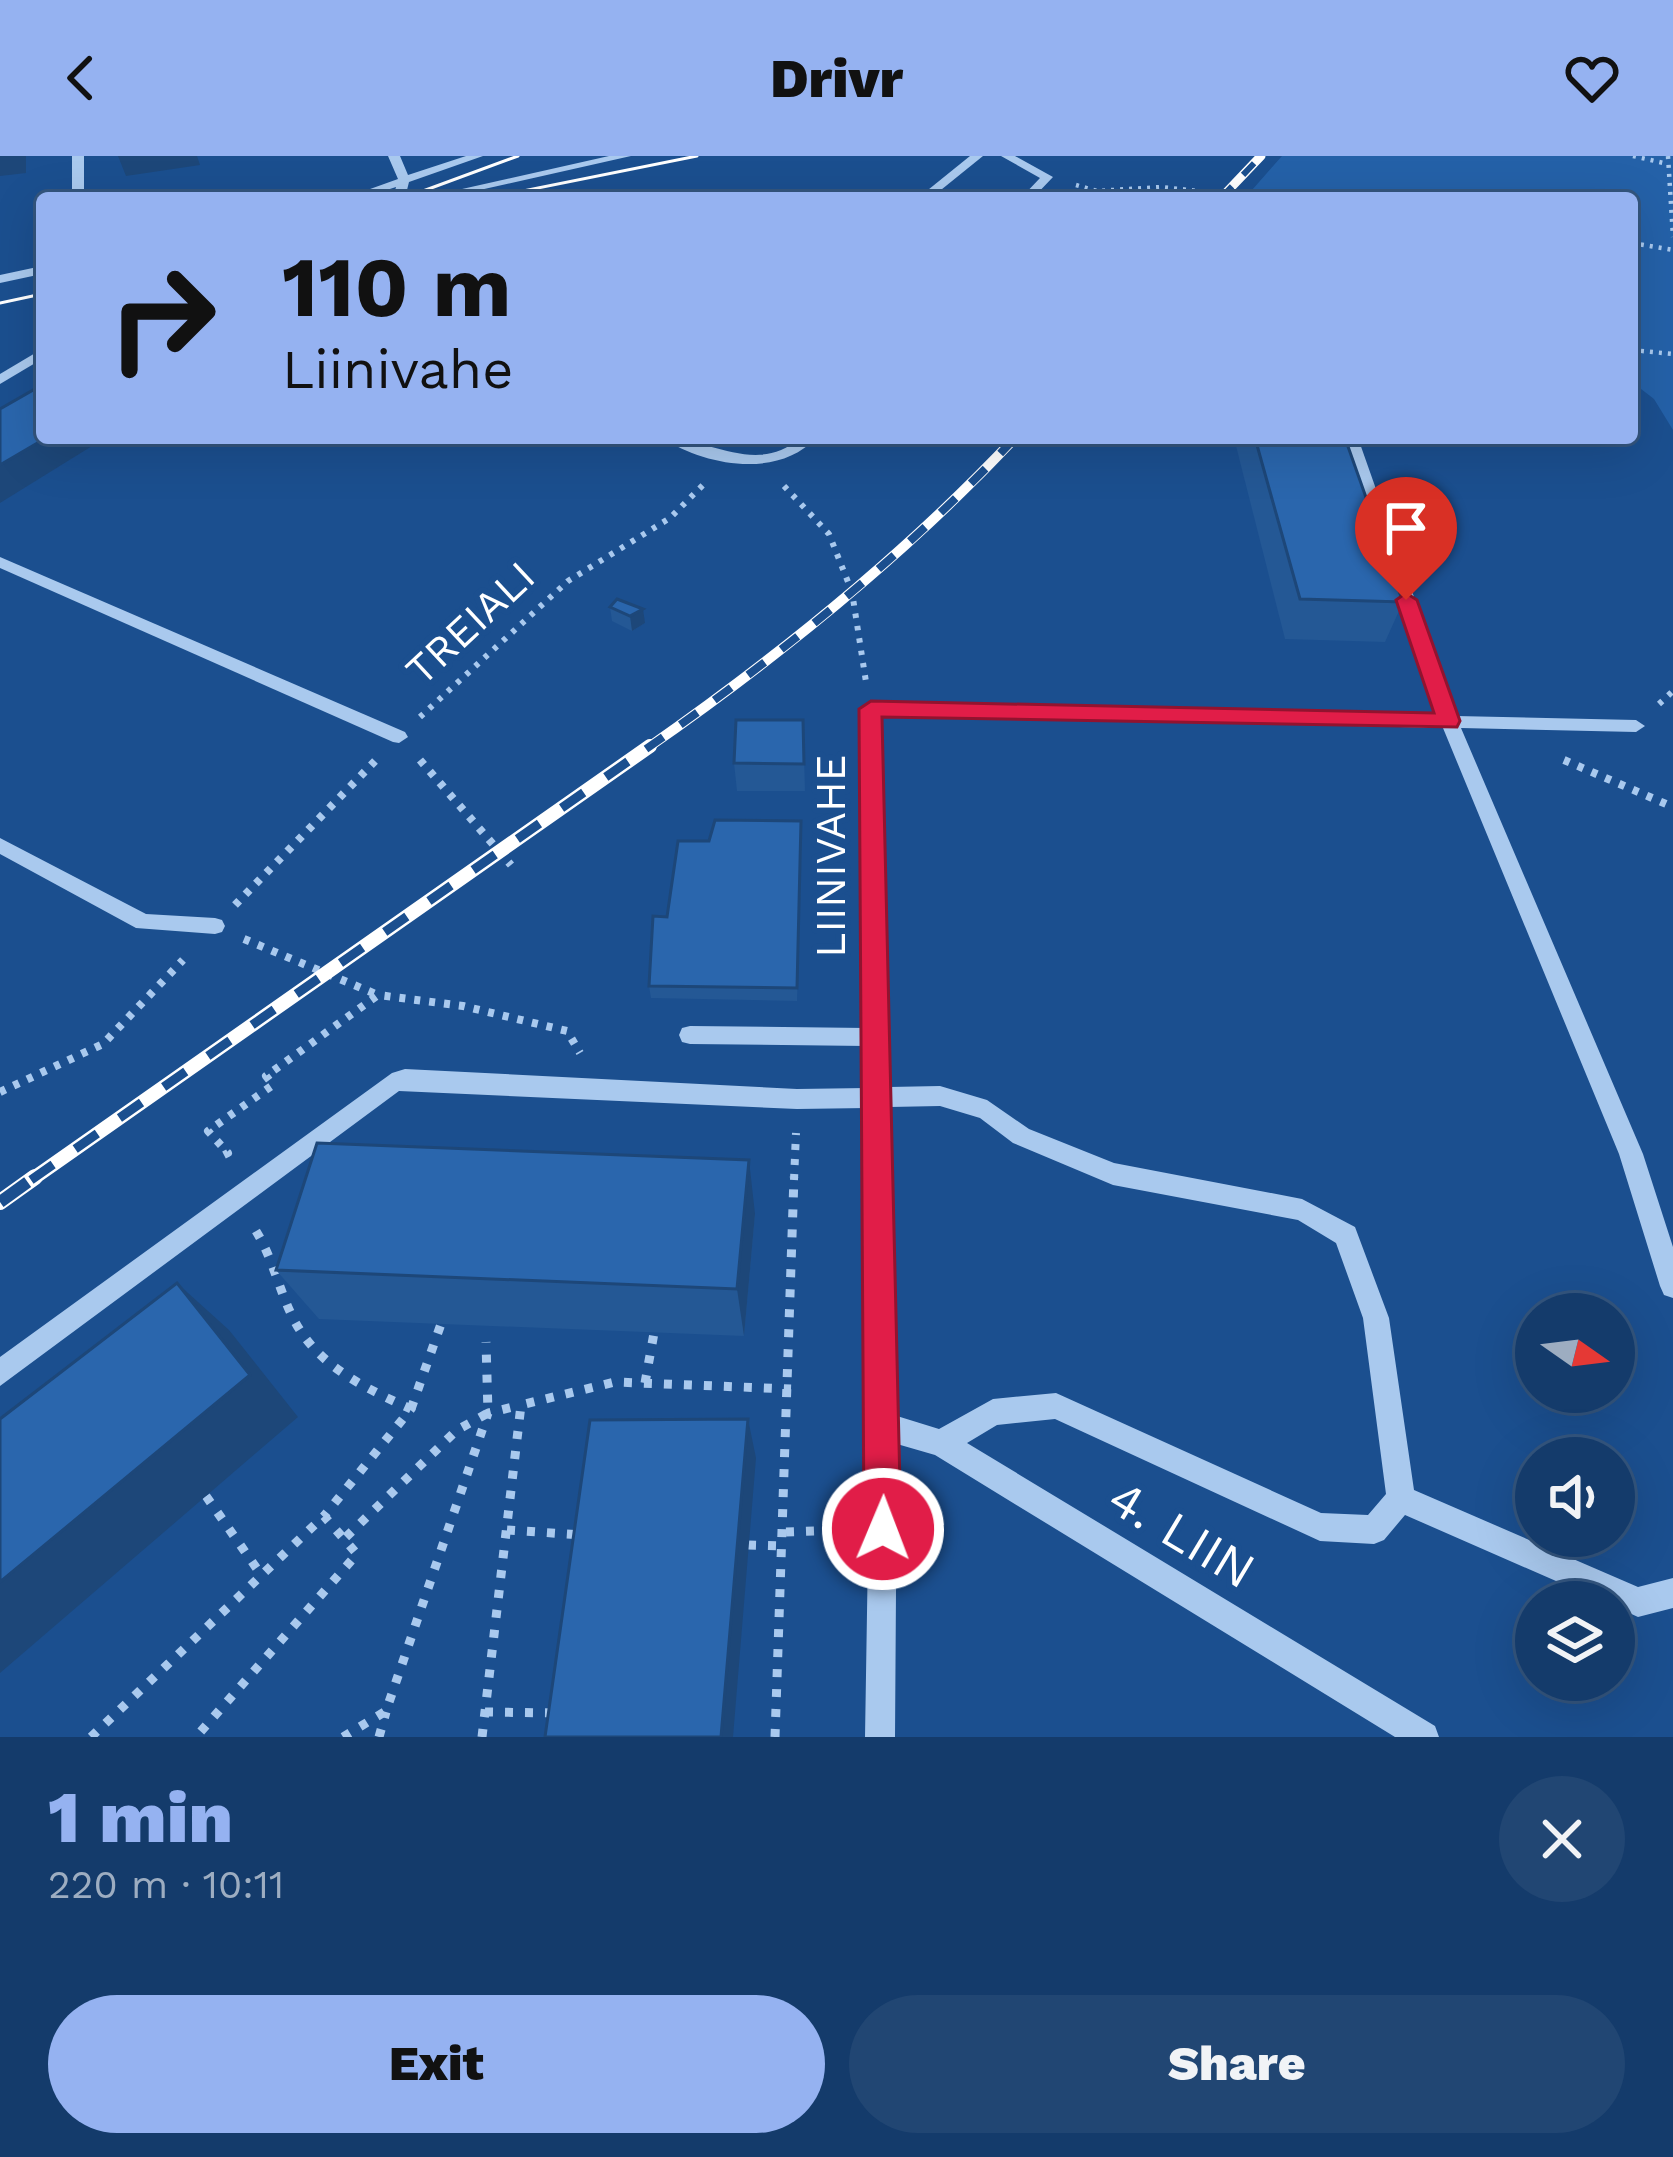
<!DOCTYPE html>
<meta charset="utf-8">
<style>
:root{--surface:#143b6b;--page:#214673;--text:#f1f3f6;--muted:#9dadc1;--line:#33557e;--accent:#95b2f1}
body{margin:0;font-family:"Work Sans",sans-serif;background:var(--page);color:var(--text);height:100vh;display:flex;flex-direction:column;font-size:45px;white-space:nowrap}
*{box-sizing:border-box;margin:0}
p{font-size:39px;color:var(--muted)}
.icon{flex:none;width:66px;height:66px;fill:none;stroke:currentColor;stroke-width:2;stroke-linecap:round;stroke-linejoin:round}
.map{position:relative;height:1581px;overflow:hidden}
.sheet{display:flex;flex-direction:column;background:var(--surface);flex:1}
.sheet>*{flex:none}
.guide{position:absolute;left:36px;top:36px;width:1602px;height:252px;border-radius:12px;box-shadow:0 12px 48px #0002,0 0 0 3px var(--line);background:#95b2f1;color:#111;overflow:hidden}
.needle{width:78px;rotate:104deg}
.tools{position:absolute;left:1515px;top:1137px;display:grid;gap:24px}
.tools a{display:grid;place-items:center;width:120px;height:120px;border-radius:50%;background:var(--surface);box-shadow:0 12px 48px #0002,0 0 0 3px var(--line);font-size:60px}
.pin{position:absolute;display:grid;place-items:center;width:102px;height:102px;color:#fff;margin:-123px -51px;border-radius:50% 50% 50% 0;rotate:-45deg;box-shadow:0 0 12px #0007}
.pin .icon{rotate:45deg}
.me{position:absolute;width:132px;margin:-66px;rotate:1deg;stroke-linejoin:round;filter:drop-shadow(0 0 9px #0008)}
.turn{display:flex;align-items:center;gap:42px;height:252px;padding:0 48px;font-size:54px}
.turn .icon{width:156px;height:156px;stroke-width:2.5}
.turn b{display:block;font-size:84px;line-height:102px}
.round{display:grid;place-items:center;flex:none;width:126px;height:126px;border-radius:63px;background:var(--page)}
.headline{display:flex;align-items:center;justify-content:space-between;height:204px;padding:0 48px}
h1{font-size:72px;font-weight:800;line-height:90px;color:var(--accent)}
.cta{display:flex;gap:24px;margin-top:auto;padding:24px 48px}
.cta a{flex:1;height:138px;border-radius:72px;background:var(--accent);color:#111;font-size:48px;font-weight:800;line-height:138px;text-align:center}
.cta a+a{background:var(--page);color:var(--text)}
header{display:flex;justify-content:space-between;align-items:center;height:156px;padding:0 48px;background:var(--accent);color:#111;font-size:54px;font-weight:800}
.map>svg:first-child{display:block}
.green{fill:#2461a8}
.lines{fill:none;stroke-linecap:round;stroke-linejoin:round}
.path-far3{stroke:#a9c9ee;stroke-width:4.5;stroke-dasharray:3 6;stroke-linecap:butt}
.path-far2{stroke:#a9c9ee;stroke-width:6;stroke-dasharray:4.5 8;stroke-linecap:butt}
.path-far1{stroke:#a9c9ee;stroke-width:8;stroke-dasharray:6 9;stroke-linecap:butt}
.path{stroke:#a9c9ee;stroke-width:9;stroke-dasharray:8 12;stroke-linecap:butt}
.minor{fill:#a9c9ee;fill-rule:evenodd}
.tram{stroke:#fff;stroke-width:3}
.rail-far3-casing{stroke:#fff;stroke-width:9}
.rail-far2-casing{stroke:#fff;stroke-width:10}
.rail-far1-casing{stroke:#fff;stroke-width:14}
.rail-casing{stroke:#fff;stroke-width:16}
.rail-far3{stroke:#1b4f8f;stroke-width:6;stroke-dasharray:16;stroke-linecap:butt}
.rail-far2{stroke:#1b4f8f;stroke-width:8;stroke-dasharray:21;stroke-linecap:butt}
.rail-far1{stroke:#1b4f8f;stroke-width:9;stroke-dasharray:27;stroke-linecap:butt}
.rail{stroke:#1b4f8f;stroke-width:12;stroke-dasharray:34;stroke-linecap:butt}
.wall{fill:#245895}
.shaded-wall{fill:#1d4779}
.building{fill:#2a66ad;stroke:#1d4779;stroke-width:3}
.route{fill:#e11d48;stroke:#92132f;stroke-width:3}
.labels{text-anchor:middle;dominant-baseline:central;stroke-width:12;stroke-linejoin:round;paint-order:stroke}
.street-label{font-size:42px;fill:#fff;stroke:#1b4f8f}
.near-street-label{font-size:51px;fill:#fff;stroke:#1b4f8f}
</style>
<header><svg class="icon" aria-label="back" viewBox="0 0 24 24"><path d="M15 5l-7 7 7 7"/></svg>Drivr<svg class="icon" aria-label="heart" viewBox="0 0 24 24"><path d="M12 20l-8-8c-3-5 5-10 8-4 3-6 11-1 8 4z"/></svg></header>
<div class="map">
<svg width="1673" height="1581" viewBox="0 0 1673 1581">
<rect width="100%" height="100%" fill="#1b4f8f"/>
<polygon class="green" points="1282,0 1673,0 1673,274 1654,243 1632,226 1632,42 1245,42"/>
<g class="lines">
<g class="path-far3">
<polyline points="1633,0 1668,8"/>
<polyline points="1668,0 1673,81"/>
<polyline points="1076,29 1097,35 1161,31 1264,42"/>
<polyline points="1632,87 1673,94"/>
<polyline points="1632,194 1673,198"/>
</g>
<g class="path-far2">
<polyline points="784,330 829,378 852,436 866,526"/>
<polyline points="1659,548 1673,535"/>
<polyline points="420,561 568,425 670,362 704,328"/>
</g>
<g class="path-far1">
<polyline points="420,604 511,709"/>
<polyline points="1564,604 1673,651"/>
<polyline points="235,749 375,605"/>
<polyline points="244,783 378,839"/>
<polyline points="0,936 103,888 183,804"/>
<polyline points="224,999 228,997 208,975 273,929 266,920 378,839 463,850 567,875 580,897"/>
<polyline points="794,1024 796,977"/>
</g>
<g class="path">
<path d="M256 1075C273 1103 279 1134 293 1162 317 1210 365 1232 411 1253L324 1360"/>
<polyline points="645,1227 654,1177"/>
<polyline points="411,1253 441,1168"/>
<polyline points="206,1340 262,1420"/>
<polyline points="920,1373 942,1373"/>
<polyline points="507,1374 583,1379"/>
<polyline points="786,1376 845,1374"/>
<polyline points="346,1381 457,1274 488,1257 486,1186"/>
<polyline points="748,1389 785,1390"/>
<polyline points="485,1556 555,1557"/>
<polyline points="91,1581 324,1360 357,1398 196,1581"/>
<polyline points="343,1581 386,1555 488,1257 521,1249"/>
<polyline points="379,1581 386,1556"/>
<polyline points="482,1581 521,1249 615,1226 791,1233"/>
<polyline points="775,1581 794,1021"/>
</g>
<g class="minor">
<rect x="72" y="0" width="12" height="42"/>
<polygon points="388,0 400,0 408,19 466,0 483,0 409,26 405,42 393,42 396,31 362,42 345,42 398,23"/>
<polygon points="609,0 631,0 444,42 422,42"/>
<polygon points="970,0 983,0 931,42 918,42"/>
<polygon points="1001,0 1015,0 1053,21 1033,42 1021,42 1040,22"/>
<polygon points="42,110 42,118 0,127 0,119"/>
<polygon points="42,193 42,203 0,228 0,218"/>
<path d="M662 282C711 282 756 320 800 282H816C777 323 706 310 662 282Z"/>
<path d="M1344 282H1358L1456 560 1636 564 1645 570 1636 576 1461 572 1643 998 1673 1091V1142L1664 1139 1660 1130 1619 998 1443 572 880 559 889 931 940 930 987 944 1029 973 1114 1007 1302 1043 1355 1071 1389 1162 1414 1334 1638 1431 1673 1422V1452L1638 1461 1614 1450V1446H1604L1405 1359 1384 1384 1374 1388 1320 1385 1055 1263 997 1269 967 1287 1435 1570 1439 1581H1395L935 1299 897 1288 895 1581H865L870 1270 867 952 797 953 399 935 0 1230V1201L392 917 405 913 797 933 866 932V890L690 888 682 886 679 879 682 872 690 870 866 872 862 553 865 549 1438 559ZM940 950 980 962 1013 987 1113 1029 1298 1064 1336 1087 1363 1162 1386 1338 1368 1359 1321 1357 1056 1237 993 1243 939 1273 897 1260 890 951Z"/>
<polygon points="0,401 405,576 408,581 399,587 393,586 0,412"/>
<polygon points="0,682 146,758 215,762 222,764 225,770 222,776 215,778 136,772 0,698"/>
</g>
<g class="tram">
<polyline points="404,42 518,0"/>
<polyline points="488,42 697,0"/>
<polyline points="0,147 42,138"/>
</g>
<defs>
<polyline id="rail-far3" points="1221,42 1261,0"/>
<path id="rail-far2" d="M646 593C778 501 905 399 1015 282"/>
<polyline id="rail-far1" points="31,1024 650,590"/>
<polyline id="rail" points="0,1046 35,1021"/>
</defs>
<use href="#rail-far3" class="rail-far3-casing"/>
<use href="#rail-far2" class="rail-far2-casing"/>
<use href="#rail-far1" class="rail-far1-casing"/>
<use href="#rail" class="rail-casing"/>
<use href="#rail-far3" class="rail-far3"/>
<use href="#rail-far2" class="rail-far2"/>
<use href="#rail-far1" class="rail-far1"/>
<use href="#rail" class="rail"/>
</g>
<g class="wall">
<polygon points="1234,282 1345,282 1403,446 1385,486 1285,483"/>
<polygon points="610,451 645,467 632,475 612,465"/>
<polygon points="803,564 805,635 737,635 734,607"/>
<polygon points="802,679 797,845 651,842 649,830 709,685"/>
<polygon points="755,1058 744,1180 319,1163 276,1114"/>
</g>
<g class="shaded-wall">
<polygon points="0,0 26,0 26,17 0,20"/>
<polygon points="118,0 197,0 200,9 126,20"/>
<polygon points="46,282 105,282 0,347 0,309"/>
<polygon points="643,453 645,467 632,475 630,460"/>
<polygon points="749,1004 755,1058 744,1180 737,1133"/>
<polygon points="177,1127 229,1174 298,1261 0,1517 0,1426"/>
<polygon points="748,1263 756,1302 733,1581 721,1581"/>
</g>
<g class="building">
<polygon points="595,35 623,42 585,42"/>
<polygon points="502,37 521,42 493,42"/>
<polygon points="35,233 42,236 42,282 46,282 0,309 0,253"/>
<polygon points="1255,282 1345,282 1403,446 1300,443"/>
<polygon points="617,443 643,453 630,460 610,451"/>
<polygon points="736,564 803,564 804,608 734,607"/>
<polygon points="715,664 801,665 797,832 649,830 653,760 667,761 678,685 709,685"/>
<polygon points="317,987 749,1004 737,1133 276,1114"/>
<polygon points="177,1127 250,1219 0,1426 0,1263"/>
<polygon points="748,1263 721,1581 545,1581 590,1264"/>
</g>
<polygon class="route" points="1406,437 1417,444 1460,565 1457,571 882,561 901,1373 896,1386 883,1392 870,1386 864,1373 859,553 871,545 1434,557 1396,444"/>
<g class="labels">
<g class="street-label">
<text transform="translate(470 467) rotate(-43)">TREIALI</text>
<text transform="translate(830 700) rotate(-90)">LIINIVAHE</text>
</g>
<g class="near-street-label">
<text transform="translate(1182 1378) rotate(31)">4. LIIN</text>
</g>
</g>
</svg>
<div class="tools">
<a><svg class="needle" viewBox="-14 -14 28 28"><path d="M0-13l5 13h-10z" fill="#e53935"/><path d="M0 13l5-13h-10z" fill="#9dadc1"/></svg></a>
<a><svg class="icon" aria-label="sound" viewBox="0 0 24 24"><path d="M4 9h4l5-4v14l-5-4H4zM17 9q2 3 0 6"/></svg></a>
<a><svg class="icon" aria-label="layers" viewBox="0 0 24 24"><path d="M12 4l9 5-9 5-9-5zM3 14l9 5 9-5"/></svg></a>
</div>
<div class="pin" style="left:1406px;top:444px;background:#d93025"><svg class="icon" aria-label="arrive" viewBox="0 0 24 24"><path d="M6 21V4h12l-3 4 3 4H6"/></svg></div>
<svg class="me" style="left:883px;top:1373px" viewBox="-20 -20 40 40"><circle r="17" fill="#e11d48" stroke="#fff" stroke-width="3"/><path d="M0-11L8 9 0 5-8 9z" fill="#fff"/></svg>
<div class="guide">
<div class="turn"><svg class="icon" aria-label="right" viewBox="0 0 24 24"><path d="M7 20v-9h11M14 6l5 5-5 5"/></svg><div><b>110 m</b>Liinivahe</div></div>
</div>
</div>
<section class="sheet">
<div class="headline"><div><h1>1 min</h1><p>220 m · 10:11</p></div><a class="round"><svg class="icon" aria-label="close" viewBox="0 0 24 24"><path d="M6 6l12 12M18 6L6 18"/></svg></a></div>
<div class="cta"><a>Exit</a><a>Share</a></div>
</section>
